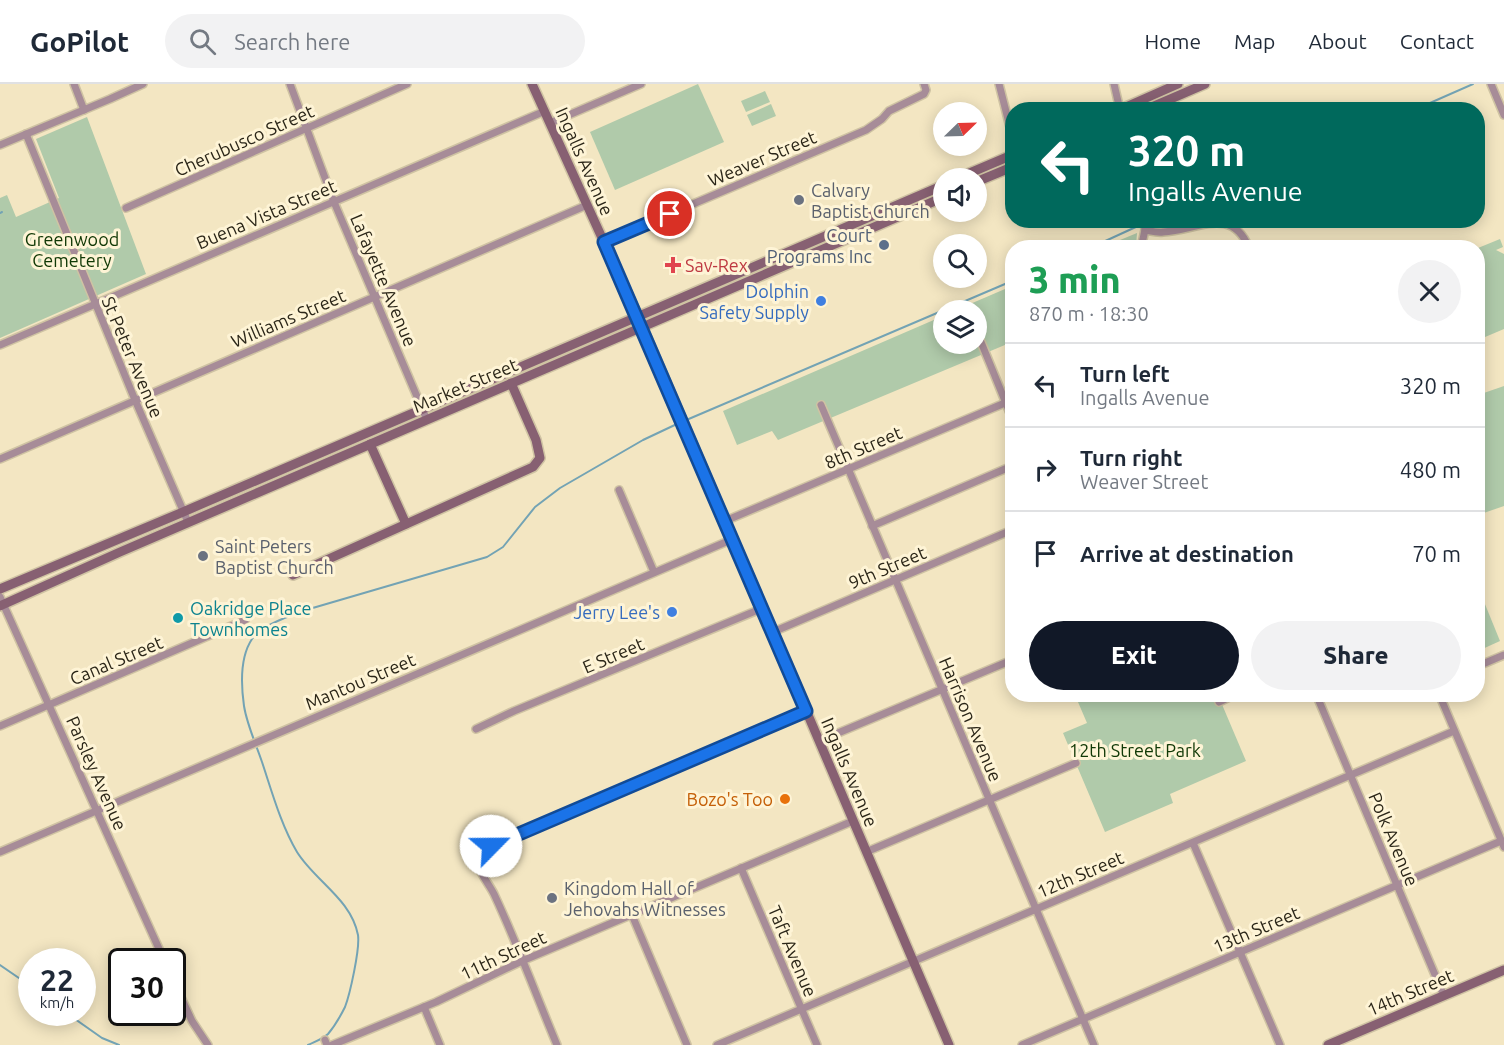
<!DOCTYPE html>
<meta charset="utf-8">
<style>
:root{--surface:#fff;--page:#f2f2f3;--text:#1f2937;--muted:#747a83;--line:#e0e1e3;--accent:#111827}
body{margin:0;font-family:Ubuntu,sans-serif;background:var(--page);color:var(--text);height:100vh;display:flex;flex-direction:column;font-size:22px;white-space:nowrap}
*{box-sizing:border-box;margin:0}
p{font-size:20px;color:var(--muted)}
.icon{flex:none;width:33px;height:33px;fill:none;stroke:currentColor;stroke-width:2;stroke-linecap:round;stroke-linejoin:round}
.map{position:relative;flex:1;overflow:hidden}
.sheet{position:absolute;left:1005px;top:156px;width:480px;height:462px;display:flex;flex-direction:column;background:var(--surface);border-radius:24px;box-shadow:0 3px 15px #0003}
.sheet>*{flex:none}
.banner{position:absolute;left:1005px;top:18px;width:480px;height:126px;border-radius:24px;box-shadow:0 3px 15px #0003;background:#00695c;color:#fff;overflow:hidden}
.needle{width:39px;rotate:67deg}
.tools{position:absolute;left:933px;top:18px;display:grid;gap:12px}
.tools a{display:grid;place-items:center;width:54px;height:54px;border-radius:50%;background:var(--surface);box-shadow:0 3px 15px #0003;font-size:30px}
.speed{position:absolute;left:18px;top:864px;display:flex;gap:12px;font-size:30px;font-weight:700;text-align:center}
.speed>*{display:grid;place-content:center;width:78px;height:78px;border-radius:50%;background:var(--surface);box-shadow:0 3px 15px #0003;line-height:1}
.speed small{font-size:15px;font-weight:400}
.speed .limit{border:3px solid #111;border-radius:9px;background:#fff;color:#111}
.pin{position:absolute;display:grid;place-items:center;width:51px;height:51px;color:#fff;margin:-26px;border:3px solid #fff;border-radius:50%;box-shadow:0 2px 6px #0007}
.me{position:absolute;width:66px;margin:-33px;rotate:67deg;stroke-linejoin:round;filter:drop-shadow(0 0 4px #0008)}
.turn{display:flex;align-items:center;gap:21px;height:126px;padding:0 24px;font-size:27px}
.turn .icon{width:78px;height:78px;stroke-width:2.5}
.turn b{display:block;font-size:42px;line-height:51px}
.round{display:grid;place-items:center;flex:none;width:63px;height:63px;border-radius:32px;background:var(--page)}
.overview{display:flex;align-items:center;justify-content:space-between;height:102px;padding:0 24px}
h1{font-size:36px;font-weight:800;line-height:45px;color:#1e9e55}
.action{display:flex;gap:12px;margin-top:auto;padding:12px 24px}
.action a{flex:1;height:69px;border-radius:36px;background:var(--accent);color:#fff;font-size:24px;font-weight:800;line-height:69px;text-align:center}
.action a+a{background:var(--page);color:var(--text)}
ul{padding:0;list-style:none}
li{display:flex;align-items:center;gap:18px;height:84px;padding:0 24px;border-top:2px solid var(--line)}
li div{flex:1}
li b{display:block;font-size:22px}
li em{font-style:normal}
header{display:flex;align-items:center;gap:36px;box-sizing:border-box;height:84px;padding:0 30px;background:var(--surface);border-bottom:2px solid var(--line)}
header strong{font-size:28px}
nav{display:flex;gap:33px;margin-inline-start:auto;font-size:21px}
.search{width:420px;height:54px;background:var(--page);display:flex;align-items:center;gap:15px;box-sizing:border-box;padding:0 21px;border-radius:33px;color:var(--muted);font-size:22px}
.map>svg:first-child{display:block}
.green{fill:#b0caaa}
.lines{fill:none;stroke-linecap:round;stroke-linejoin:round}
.stream{stroke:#73a3b4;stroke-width:2}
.street-casing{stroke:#cfc3a3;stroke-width:10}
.secondary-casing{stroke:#cfc3a3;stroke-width:12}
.street{stroke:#a78c98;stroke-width:7}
.secondary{stroke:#876072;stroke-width:9}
.route-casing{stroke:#114b97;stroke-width:15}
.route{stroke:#1a73e8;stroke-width:10}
.worship-dot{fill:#6b7280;stroke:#fef4d6;stroke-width:2}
.service-dot{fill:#5c6f8a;stroke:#fef4d6;stroke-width:2}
.health-dot{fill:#e0444e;stroke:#fef4d6;stroke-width:2}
.shop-dot{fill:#3f7fe0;stroke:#fef4d6;stroke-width:2}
.culture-dot{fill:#0f9aa8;stroke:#fef4d6;stroke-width:2}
.food-dot{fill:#e8710a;stroke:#fef4d6;stroke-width:2}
.labels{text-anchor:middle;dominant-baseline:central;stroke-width:6;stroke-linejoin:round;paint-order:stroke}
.street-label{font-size:18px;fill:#2b2618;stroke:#fef4d6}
.worship-label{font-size:18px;fill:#5b616d;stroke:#fef4d6;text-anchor:start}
.service-label{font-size:18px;fill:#4e5e75;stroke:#fef4d6;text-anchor:end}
.park-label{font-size:18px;fill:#103805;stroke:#fef4d6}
.health-label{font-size:18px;fill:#be3a42;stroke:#fef4d6;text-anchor:start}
.shop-label{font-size:18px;fill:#366cbe;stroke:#fef4d6;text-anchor:end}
.culture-label{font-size:18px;fill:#0d838f;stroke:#fef4d6;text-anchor:start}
.food-label{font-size:18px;fill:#c56008;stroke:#fef4d6;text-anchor:end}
</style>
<header>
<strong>GoPilot</strong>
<div class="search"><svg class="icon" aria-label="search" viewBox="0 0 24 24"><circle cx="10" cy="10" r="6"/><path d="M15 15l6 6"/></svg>Search here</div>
<nav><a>Home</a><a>Map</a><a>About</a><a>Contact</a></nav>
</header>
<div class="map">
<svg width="1504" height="961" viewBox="0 0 1504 961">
<rect width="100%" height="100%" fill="#f3e6c2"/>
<g class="green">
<polygon points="698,0 724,58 615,106 590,48"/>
<polygon points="765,7 770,18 746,28 741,17"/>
<polygon points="771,20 776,32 752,42 747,31"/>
<polygon points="87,33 146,190 0,254 0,114 7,111 16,133 59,114 36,55"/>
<polygon points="1137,149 1136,163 1103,163"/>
<polygon points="1500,155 1503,163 1496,166 1504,170 1504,245 1478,256 1478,164"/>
<polygon points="1012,202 1012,258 778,356 772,347 737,361 723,327 943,232 944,260 976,260 976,226 956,226"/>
<polygon points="1504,302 1504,422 1478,431 1478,311"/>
<polygon points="1478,503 1500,557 1478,567"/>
<polygon points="1075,611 1218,611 1246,677 1170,710 1173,719 1105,748 1063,649 1087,639"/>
</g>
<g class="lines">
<g class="stream">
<polyline points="1414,26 1473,0"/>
<polyline points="0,129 2,128"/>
<polyline points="1150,138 1153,136"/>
<polyline points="1090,164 1138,142"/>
<polyline points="684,337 1012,197"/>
<polyline points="0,881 32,903"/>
<polyline points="65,928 102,954 119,961"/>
<path d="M308 961C314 958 323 955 328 950 334 943 341 931 345 923 350 910 360 865 358 851 351 815 315 797 297 768 281 741 272 708 262 678 256 660 247 641 244 622 241 601 240 573 252 555 261 542 285 534 299 528L487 473 503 463 535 423 560 404 643 356 679 339"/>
</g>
<defs>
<g id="street">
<polyline points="74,0 84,26"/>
<polyline points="290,0 334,118 427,336"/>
<polyline points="999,0 1012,51"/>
<polyline points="1114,0 1120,26"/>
<polyline points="1491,0 1504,31"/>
<polyline points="550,39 641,0"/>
<polyline points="26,50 135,316 188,438"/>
<polyline points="0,61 110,15 143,0"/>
<polyline points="126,124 407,0"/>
<path d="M1145 146C1151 147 1157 149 1163 148 1197 147 1231 120 1249 164"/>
<polyline points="604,158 866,46 882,35 889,27 924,10 926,6 924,0"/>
<polyline points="1141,164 1145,146 1144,136"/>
<polyline points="981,258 1012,334"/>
<polyline points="0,261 545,27"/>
<polyline points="821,321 1094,961"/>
<polyline points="0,375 587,121"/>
<polyline points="619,406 654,488"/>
<polyline points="725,437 1012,316"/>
<polyline points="872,442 1012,382"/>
<polyline points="0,513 165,878"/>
<polyline points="773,548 1012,446"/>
<polyline points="1478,582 1504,571"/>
<polyline points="1316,610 1444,912"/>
<polyline points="1439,610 1504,763"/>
<polyline points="1219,618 1236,610"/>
<polyline points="0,642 245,536"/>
<polyline points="476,645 514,627 763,524"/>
<polyline points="819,657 1012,576"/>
<polyline points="1193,759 1280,961"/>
<polyline points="0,768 733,455"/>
<polyline points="866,768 1076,679"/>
<polyline points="741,784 817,961"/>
<polyline points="632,831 687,961"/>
<polyline points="172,894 192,937 208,961"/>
<polyline points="424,923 440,961"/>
<polyline points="325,956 327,961"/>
<polyline points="332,961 436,918 522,877 853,737"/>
<path d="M557 961C536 911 517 859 494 810 488 798 476 786 478 772L491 762 806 627"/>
<polyline points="717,961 1454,647"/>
<polyline points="1022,961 1501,757"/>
</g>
<g id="secondary">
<polyline points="532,0 638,233 949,961"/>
<polyline points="1119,26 1178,0"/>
<polyline points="1145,26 1205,0"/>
<polyline points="958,94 1012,71"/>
<polyline points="976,98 1012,83"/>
<polyline points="370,360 406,440"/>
<polyline points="293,491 533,383 540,374 536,356 511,299"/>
<polyline points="0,505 183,428 944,101"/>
<polyline points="0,522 120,468 944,113"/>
<polyline points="1328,961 1504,886"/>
</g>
</defs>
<use href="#street" class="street-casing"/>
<use href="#secondary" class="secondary-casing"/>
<use href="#street" class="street"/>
<use href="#secondary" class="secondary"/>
</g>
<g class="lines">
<defs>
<polyline id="route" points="491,762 806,627 604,158 670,130"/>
</defs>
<use href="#route" class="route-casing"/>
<use href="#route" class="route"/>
</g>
<g class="worship-dot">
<circle cx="799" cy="116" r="6"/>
<circle cx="203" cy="472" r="6"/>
<circle cx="552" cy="814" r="6"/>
</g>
<circle class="service-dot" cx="884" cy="161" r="6"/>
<path class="health-dot" d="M670 172h6v6h6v6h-6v6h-6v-6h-6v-6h6z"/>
<g class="shop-dot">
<circle cx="821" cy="217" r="6"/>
<circle cx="672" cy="528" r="6"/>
</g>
<circle class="culture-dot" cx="178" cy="534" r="6"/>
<circle class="food-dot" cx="785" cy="715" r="6"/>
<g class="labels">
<g class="street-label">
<text transform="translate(244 56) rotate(-24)">Cherubusco Street</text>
<text transform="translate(762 74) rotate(-23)">Weaver Street</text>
<text transform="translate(585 77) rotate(66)">Ingalls Avenue</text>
<text transform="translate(266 130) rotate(-23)">Buena Vista Street</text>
<text transform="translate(384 196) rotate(67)">Lafayette Avenue</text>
<text transform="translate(288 234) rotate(-23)">Williams Street</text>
<text transform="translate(133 273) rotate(67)">St Peter Avenue</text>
<text transform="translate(465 301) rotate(-23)">Market Street</text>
<text transform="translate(863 363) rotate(-23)">8th Street</text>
<text transform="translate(887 483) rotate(-23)">9th Street</text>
<text transform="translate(613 571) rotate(-23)">E Street</text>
<text transform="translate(116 576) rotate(-23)">Canal Street</text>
<text transform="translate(360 597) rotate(-23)">Mantou Street</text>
<text transform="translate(971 635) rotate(67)">Harrison Avenue</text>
<text transform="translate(850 688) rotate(67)">Ingalls Avenue</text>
<text transform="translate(97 689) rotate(66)">Parsley Avenue</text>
<text transform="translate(1394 755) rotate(67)">Polk Avenue</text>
<text transform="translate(1080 790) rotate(-23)">12th Street</text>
<text transform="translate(1256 845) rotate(-23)">13th Street</text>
<text transform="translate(793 867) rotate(67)">Taft Avenue</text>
<text transform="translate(503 871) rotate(-25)">11th Street</text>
<text transform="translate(1410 908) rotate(-23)">14th Street</text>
</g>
<g class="worship-label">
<text x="811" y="106">Calvary<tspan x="811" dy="21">Baptist Church</tspan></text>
<text x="215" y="462">Saint Peters<tspan x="215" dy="21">Baptist Church</tspan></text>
<text x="564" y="804">Kingdom Hall of<tspan x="564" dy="21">Jehovahs Witnesses</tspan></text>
</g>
<g class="service-label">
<text x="872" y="151">Court<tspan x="872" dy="21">Programs Inc</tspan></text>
</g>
<g class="park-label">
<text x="72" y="155">Greenwood<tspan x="72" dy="21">Cemetery</tspan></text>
<text x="1135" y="666">12th Street Park</text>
</g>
<g class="health-label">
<text x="685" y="181">Sav-Rex</text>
</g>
<g class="shop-label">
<text x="809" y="207">Dolphin<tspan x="809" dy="21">Safety Supply</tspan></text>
<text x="660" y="528">Jerry Lee's</text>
</g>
<g class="culture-label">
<text x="190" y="524">Oakridge Place<tspan x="190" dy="21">Townhomes</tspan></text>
</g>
<g class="food-label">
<text x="773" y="715">Bozo's Too</text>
</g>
</g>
</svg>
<div class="tools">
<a><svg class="needle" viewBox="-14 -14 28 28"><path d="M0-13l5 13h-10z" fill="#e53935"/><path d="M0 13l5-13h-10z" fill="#747a83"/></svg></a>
<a><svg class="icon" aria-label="sound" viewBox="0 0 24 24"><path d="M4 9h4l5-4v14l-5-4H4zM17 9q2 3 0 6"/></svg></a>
<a><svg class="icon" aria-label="search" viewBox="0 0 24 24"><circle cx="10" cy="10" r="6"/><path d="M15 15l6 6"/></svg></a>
<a><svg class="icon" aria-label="layers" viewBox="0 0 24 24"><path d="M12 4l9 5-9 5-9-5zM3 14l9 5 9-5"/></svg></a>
</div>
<div class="speed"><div>22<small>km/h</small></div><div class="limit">30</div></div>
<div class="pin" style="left:670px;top:130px;background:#d93025"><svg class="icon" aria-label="arrive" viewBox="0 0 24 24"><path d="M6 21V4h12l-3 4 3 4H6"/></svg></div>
<svg class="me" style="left:491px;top:762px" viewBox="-20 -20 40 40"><circle r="19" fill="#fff"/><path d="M0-13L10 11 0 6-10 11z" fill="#1a73e8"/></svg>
<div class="banner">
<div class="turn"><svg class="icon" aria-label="left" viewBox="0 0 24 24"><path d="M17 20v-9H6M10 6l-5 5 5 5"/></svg><div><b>320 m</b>Ingalls Avenue</div></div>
</div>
<section class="sheet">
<div class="overview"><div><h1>3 min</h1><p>870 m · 18:30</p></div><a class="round"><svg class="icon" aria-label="close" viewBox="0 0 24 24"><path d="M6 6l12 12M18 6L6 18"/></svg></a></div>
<ul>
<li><svg class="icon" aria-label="left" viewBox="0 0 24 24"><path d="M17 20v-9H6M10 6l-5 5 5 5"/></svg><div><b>Turn left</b><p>Ingalls Avenue</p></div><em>320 m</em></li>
<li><svg class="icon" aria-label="right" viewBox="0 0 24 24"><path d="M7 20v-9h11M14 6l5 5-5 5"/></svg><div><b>Turn right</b><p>Weaver Street</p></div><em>480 m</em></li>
<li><svg class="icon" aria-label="arrive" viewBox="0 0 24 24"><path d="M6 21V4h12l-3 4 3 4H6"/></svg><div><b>Arrive at destination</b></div><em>70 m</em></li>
</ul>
<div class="action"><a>Exit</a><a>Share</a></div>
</section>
</div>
